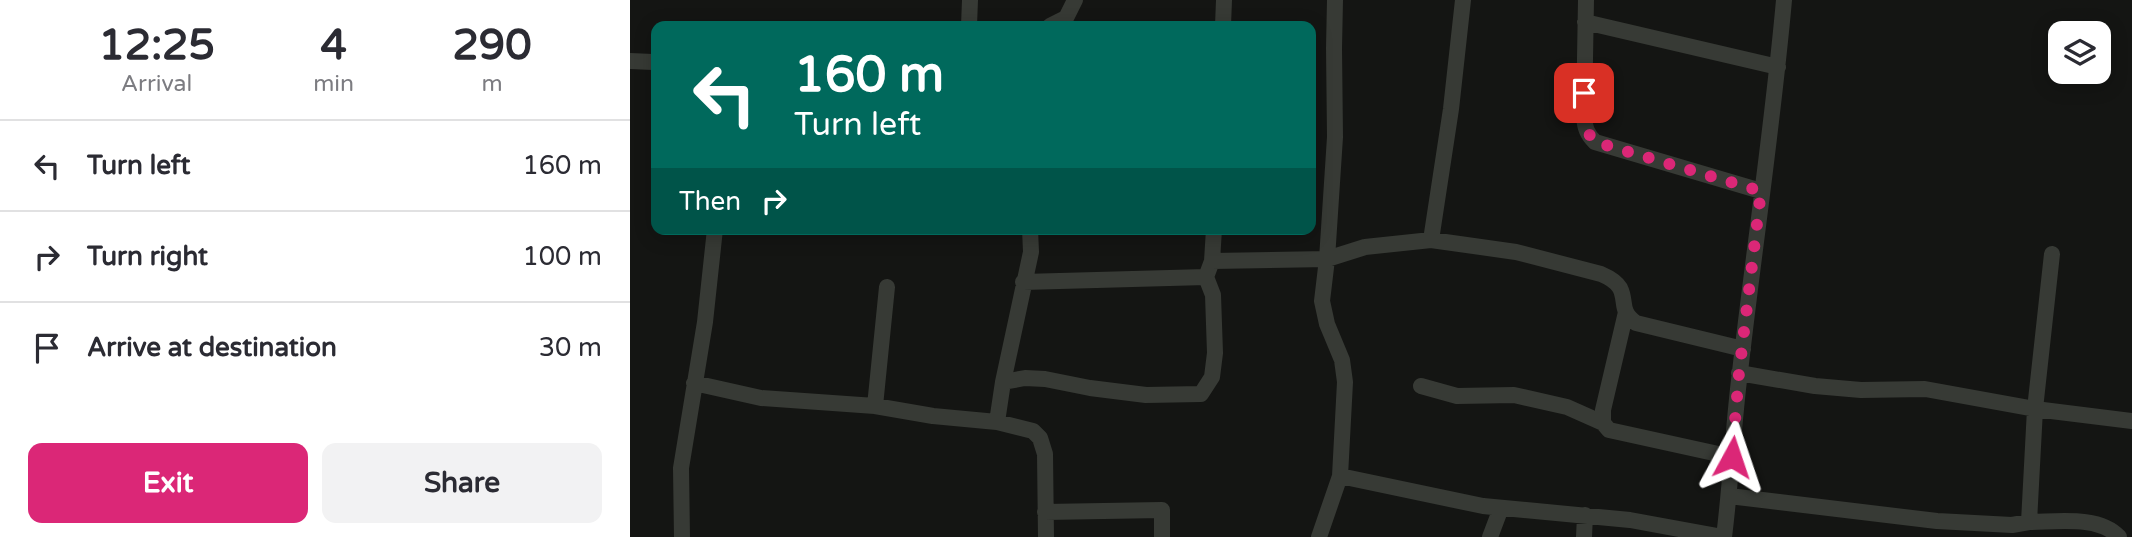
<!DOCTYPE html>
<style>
:root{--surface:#fff;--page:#f2f2f3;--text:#2b2b33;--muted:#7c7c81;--line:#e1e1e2;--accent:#db2777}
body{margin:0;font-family:"Varela Round",sans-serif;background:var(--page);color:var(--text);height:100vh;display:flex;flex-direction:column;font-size:26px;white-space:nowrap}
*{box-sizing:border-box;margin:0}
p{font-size:23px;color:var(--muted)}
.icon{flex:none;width:38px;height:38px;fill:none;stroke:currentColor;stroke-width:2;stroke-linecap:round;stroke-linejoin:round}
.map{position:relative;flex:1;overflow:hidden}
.drawer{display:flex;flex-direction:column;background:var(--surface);width:630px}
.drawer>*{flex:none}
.top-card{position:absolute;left:21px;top:21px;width:665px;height:214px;border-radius:14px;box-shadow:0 4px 18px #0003;background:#00695c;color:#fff;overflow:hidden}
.buttons{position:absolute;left:1418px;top:21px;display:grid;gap:14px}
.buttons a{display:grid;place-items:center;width:63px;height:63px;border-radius:14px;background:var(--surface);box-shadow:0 4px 18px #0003;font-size:35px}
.pin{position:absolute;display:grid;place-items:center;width:60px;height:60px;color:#fff;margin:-30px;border-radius:14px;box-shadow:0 4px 10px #0006}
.me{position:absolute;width:77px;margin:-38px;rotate:5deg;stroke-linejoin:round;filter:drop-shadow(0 0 5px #0008)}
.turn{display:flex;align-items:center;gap:24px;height:147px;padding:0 28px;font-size:32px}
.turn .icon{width:91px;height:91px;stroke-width:2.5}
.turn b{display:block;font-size:49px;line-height:60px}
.then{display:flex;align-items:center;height:66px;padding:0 28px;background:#0003;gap:14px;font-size:26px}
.eta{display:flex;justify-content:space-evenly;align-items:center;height:119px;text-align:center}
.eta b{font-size:42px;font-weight:700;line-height:49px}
.primary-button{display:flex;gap:14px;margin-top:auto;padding:14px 28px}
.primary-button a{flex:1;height:80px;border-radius:14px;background:var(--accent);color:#fff;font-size:28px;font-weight:700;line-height:80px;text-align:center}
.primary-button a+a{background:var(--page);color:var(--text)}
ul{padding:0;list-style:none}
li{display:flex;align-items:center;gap:21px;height:91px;padding:0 28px;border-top:2px solid var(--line)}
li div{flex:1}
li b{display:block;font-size:26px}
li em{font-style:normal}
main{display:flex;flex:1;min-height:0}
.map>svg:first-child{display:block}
</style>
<main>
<section class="drawer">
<div class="eta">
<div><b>12:25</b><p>Arrival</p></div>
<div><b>4</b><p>min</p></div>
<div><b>290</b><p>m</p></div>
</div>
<ul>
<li><svg class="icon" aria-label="left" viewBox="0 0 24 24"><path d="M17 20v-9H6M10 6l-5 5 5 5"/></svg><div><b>Turn left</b></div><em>160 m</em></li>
<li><svg class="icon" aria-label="right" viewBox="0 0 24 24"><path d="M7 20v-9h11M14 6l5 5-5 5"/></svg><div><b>Turn right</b></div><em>100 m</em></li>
<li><svg class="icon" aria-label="arrive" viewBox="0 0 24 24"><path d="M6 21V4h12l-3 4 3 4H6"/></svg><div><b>Arrive at destination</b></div><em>30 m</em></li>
</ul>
<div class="primary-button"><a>Exit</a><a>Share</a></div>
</section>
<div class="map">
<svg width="1502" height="537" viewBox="0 0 1502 537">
<rect width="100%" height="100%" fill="#141513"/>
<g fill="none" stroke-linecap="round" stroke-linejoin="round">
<!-- minor -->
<path stroke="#373a35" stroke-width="16" d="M956,0L954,117C955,128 957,134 965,142L1131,191
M955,22L1148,67
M339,26L340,0
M420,26L436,18L445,0
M593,26L594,0
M0,61L23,62
M801,240L821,109L833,0
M582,261L697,259L735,247L801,240L886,252L971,274C978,277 986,281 990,288C997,302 989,311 1006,323L1113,349
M393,282L576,277L582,261L584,229
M996,312L973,410V423L979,430L1102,457
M1109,373L1185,386L1231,390L1295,389L1405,409L1502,421
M373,382L395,378L415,379L460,388L516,395L571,394L582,377L585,353L583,295L576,277
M64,383L131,398L245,406L303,416L367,422L403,431L410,438L415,454L416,537
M791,386L827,396L884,395L937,407L973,423
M245,406L257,287
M367,422L373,382L401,252L400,229
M710,476L853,506L1000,520L1093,537
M1099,496L1307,521L1382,525L1399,522L1405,409L1422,254
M415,512L532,510V537
M1399,522C1426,522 1469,515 1489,537
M52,537L51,468L75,322L85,229
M689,537L710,476L715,382L712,360L697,324L692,301L697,259L705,137L704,48L705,0
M860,537L871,508
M954,537L955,515
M1094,537C1101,482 1103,427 1110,372C1124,248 1143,124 1154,0"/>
</g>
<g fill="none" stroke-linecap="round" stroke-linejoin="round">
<!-- route -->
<path stroke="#db2777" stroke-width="12" stroke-dasharray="0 21.6" d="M954,93L956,130L965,142L1131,191L1109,373L1102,457"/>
</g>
</svg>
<div class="buttons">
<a><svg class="icon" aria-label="layers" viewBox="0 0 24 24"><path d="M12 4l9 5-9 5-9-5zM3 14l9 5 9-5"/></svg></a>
</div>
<div class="pin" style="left:954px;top:93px;background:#d93025"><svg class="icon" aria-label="arrive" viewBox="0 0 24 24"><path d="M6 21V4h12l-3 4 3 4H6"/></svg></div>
<svg class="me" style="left:1102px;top:457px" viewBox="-20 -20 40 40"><path d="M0-17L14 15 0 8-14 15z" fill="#db2777" stroke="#fff" stroke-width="4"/></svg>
<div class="top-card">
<div class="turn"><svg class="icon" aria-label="left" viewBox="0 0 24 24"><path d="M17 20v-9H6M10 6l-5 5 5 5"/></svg><div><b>160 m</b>Turn left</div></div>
<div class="then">Then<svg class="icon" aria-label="right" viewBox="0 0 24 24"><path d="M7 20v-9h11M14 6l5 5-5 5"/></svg></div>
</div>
</div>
</main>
